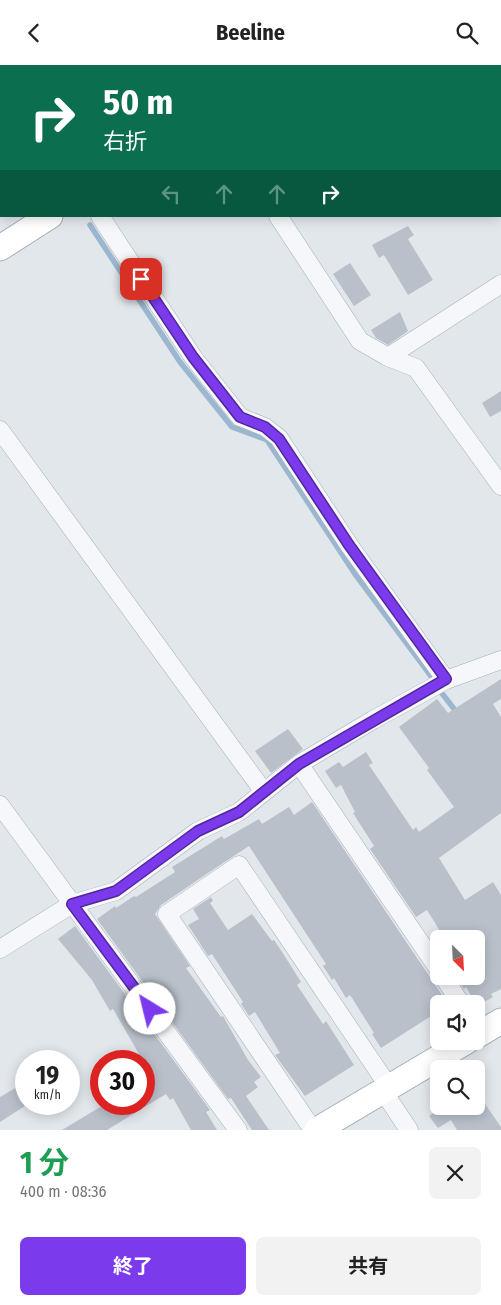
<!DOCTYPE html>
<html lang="ja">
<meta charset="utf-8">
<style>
:root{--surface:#fff;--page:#f2f2f2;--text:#222;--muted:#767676;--accent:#7c3aed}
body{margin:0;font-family:"Fira Sans Condensed","Noto Sans JP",sans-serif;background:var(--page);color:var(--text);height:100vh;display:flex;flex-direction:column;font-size:19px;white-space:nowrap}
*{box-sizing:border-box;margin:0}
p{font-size:16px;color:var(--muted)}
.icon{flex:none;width:28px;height:28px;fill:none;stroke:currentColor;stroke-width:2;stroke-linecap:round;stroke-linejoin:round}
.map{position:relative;height:1065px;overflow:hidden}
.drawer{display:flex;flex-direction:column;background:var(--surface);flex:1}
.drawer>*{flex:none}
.guide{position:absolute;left:0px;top:0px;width:501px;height:152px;box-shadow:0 2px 12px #0003;background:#0b6e4f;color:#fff;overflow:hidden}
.needle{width:32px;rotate:156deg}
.buttons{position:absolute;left:430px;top:865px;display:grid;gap:10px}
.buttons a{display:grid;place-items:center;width:55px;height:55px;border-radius:8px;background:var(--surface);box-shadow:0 2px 12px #0003;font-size:25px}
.speed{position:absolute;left:15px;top:985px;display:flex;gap:10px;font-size:25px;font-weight:700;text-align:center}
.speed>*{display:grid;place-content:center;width:65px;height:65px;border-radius:50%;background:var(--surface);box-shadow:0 2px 12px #0003;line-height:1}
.speed small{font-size:12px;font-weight:400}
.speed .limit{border:8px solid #d22;background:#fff;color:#111}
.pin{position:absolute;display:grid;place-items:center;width:42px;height:42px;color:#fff;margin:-21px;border-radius:10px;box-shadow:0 2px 8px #0006}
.me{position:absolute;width:55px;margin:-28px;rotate:324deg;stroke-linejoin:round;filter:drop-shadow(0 0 4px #0008)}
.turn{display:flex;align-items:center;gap:18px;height:105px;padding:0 20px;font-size:22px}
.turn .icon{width:65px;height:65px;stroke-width:2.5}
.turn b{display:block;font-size:35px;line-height:42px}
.lanes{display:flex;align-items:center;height:48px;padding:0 20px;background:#0003;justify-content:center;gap:25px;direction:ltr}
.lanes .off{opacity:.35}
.round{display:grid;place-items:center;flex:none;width:52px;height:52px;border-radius:8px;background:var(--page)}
.summary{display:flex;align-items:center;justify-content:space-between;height:85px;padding:0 20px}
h1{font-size:30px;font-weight:700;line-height:38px;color:#1e9e55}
.primary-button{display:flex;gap:10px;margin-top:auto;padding:10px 20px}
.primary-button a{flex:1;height:58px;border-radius:8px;background:var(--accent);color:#fff;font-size:20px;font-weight:700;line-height:58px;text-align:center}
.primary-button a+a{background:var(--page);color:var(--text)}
header{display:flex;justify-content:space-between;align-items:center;height:65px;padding:0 20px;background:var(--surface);font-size:22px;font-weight:700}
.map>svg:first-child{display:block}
</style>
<header><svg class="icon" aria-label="back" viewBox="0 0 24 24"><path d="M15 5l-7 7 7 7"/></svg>Beeline<svg class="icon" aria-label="search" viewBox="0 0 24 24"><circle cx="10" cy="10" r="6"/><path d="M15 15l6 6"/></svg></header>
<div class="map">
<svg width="501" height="1065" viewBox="0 0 501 1065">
<rect width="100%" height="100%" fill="#e2e7ec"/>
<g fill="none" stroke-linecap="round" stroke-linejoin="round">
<!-- stream -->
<path stroke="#9bb7cf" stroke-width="5.5" d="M6,0L7,1
M90,160L180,297L232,362L267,375L355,509L431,611
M441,627L458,649"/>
</g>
<!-- building -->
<path fill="#b9c0ca" d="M408,161L414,170L408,174L433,215L408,230L384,190L379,193L372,180Z
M350,198L371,230L354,241L333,209Z
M400,247L408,266L388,280L376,273L371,265Z
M501,326V346L490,352L482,338Z
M501,614V634L493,639L501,652V748L439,793L465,835L493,817L501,830V924L491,929L493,932L477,941L466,922L464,924L456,911H476V874H445L427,845L416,852L370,784L374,781L353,748L355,747L341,720L336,723L325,706L339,697L343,702L366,687L373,698L369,700L413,765L416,762L419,767L454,742L427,705L429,703L399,662L437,634L448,648Z
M288,664L303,684L271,708L255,686Z
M312,737L446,936L439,939V946L381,983L372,969L374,968L352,933L350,930L346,933L334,913L332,915L323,901L326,899L249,781L208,808L161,840L155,849L190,901L186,903L221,952L223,951L248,995L261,1012L254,1017L258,1022L246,1031L269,1065H252L231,1033L228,1034L97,854L115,841L116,843L134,831L136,832L175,807L172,802L222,771L224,774L259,754L262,759L289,742L294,750Z
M211,832L213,836L210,838L228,865L252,849L272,876L274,875L284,890L301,917L297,920L323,959L326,956L354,1000L305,1031L275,990L280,988L255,947L249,951L241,939L243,937L212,889L208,891L188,860L199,854L193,844Z
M75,861L210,1045L206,1047L217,1065H191L173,1033L170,1035L166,1029L107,1065H62L105,1039H144V1005L147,1003L113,944L110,946L92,915L58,874Z
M17,1022L28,1039L0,1057V1032Z
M476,1026L501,1062V1065H457L451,1055L438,1063L429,1051L442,1041H476Z"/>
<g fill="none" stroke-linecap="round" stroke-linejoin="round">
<defs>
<path id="street" d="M196,0L197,1
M408,0L409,1
M500,136L501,137
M100,151L193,292L240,352L265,362L279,373L349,480L446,615
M278,151L360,276L388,292L416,303L501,421
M388,292L501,219
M0,365L264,727
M299,699L439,905
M0,740L238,1065
M0,884L72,839L116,826L198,766L239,747L299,699L373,655L446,615L501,595
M443,911L461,939
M383,1026L409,1065
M313,1065L167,849L239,800L389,1022"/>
<path id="secondary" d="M272,1L274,0
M0,183L50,151
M476,971L501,956
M317,1065L467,976"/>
</defs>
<!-- street casing -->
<use href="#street" stroke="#a7aeb7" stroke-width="19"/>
<!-- secondary casing -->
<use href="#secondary" stroke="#a7aeb7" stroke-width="27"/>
<!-- street -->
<use href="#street" stroke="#f6f7fa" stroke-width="18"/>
<!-- secondary -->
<use href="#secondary" stroke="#fff" stroke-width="25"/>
</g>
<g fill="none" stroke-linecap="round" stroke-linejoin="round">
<defs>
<path id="route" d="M141,214L193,292L240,352L265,362L279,374L349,480L446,614L299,699L239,747L198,766L116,826L72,839L150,944"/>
</defs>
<!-- route casing -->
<use href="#route" stroke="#51269a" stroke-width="12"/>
<!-- route -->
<use href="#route" stroke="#7c3aed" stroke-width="9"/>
</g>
</svg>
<div class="buttons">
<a><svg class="needle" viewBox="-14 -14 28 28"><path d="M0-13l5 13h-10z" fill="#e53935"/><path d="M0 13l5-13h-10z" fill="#767676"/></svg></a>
<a><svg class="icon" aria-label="sound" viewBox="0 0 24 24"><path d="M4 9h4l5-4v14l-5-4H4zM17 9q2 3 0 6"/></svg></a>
<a><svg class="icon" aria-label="search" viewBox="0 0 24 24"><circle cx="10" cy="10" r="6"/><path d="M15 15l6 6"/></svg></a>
</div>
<div class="speed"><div>19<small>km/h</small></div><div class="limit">30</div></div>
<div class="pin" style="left:141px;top:214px;background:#d93025"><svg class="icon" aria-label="arrive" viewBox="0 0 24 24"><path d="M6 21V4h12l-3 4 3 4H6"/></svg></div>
<svg class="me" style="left:150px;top:944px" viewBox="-20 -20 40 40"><circle r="19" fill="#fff"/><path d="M0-13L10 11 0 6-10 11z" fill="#7c3aed"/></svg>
<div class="guide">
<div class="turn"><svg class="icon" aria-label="right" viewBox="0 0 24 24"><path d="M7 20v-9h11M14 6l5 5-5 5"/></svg><div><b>50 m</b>右折</div></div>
<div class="lanes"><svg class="icon off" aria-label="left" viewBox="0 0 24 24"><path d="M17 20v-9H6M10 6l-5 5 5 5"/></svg><svg class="icon off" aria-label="ahead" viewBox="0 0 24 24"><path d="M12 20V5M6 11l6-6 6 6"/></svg><svg class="icon off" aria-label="ahead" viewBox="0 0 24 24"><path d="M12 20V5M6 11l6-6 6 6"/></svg><svg class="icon" aria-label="right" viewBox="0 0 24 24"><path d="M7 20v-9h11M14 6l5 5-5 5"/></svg></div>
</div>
</div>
<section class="drawer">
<div class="summary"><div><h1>1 分</h1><p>400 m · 08:36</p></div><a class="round"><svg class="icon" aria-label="close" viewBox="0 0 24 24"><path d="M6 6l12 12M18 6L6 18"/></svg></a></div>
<div class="primary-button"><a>終了</a><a>共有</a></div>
</section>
